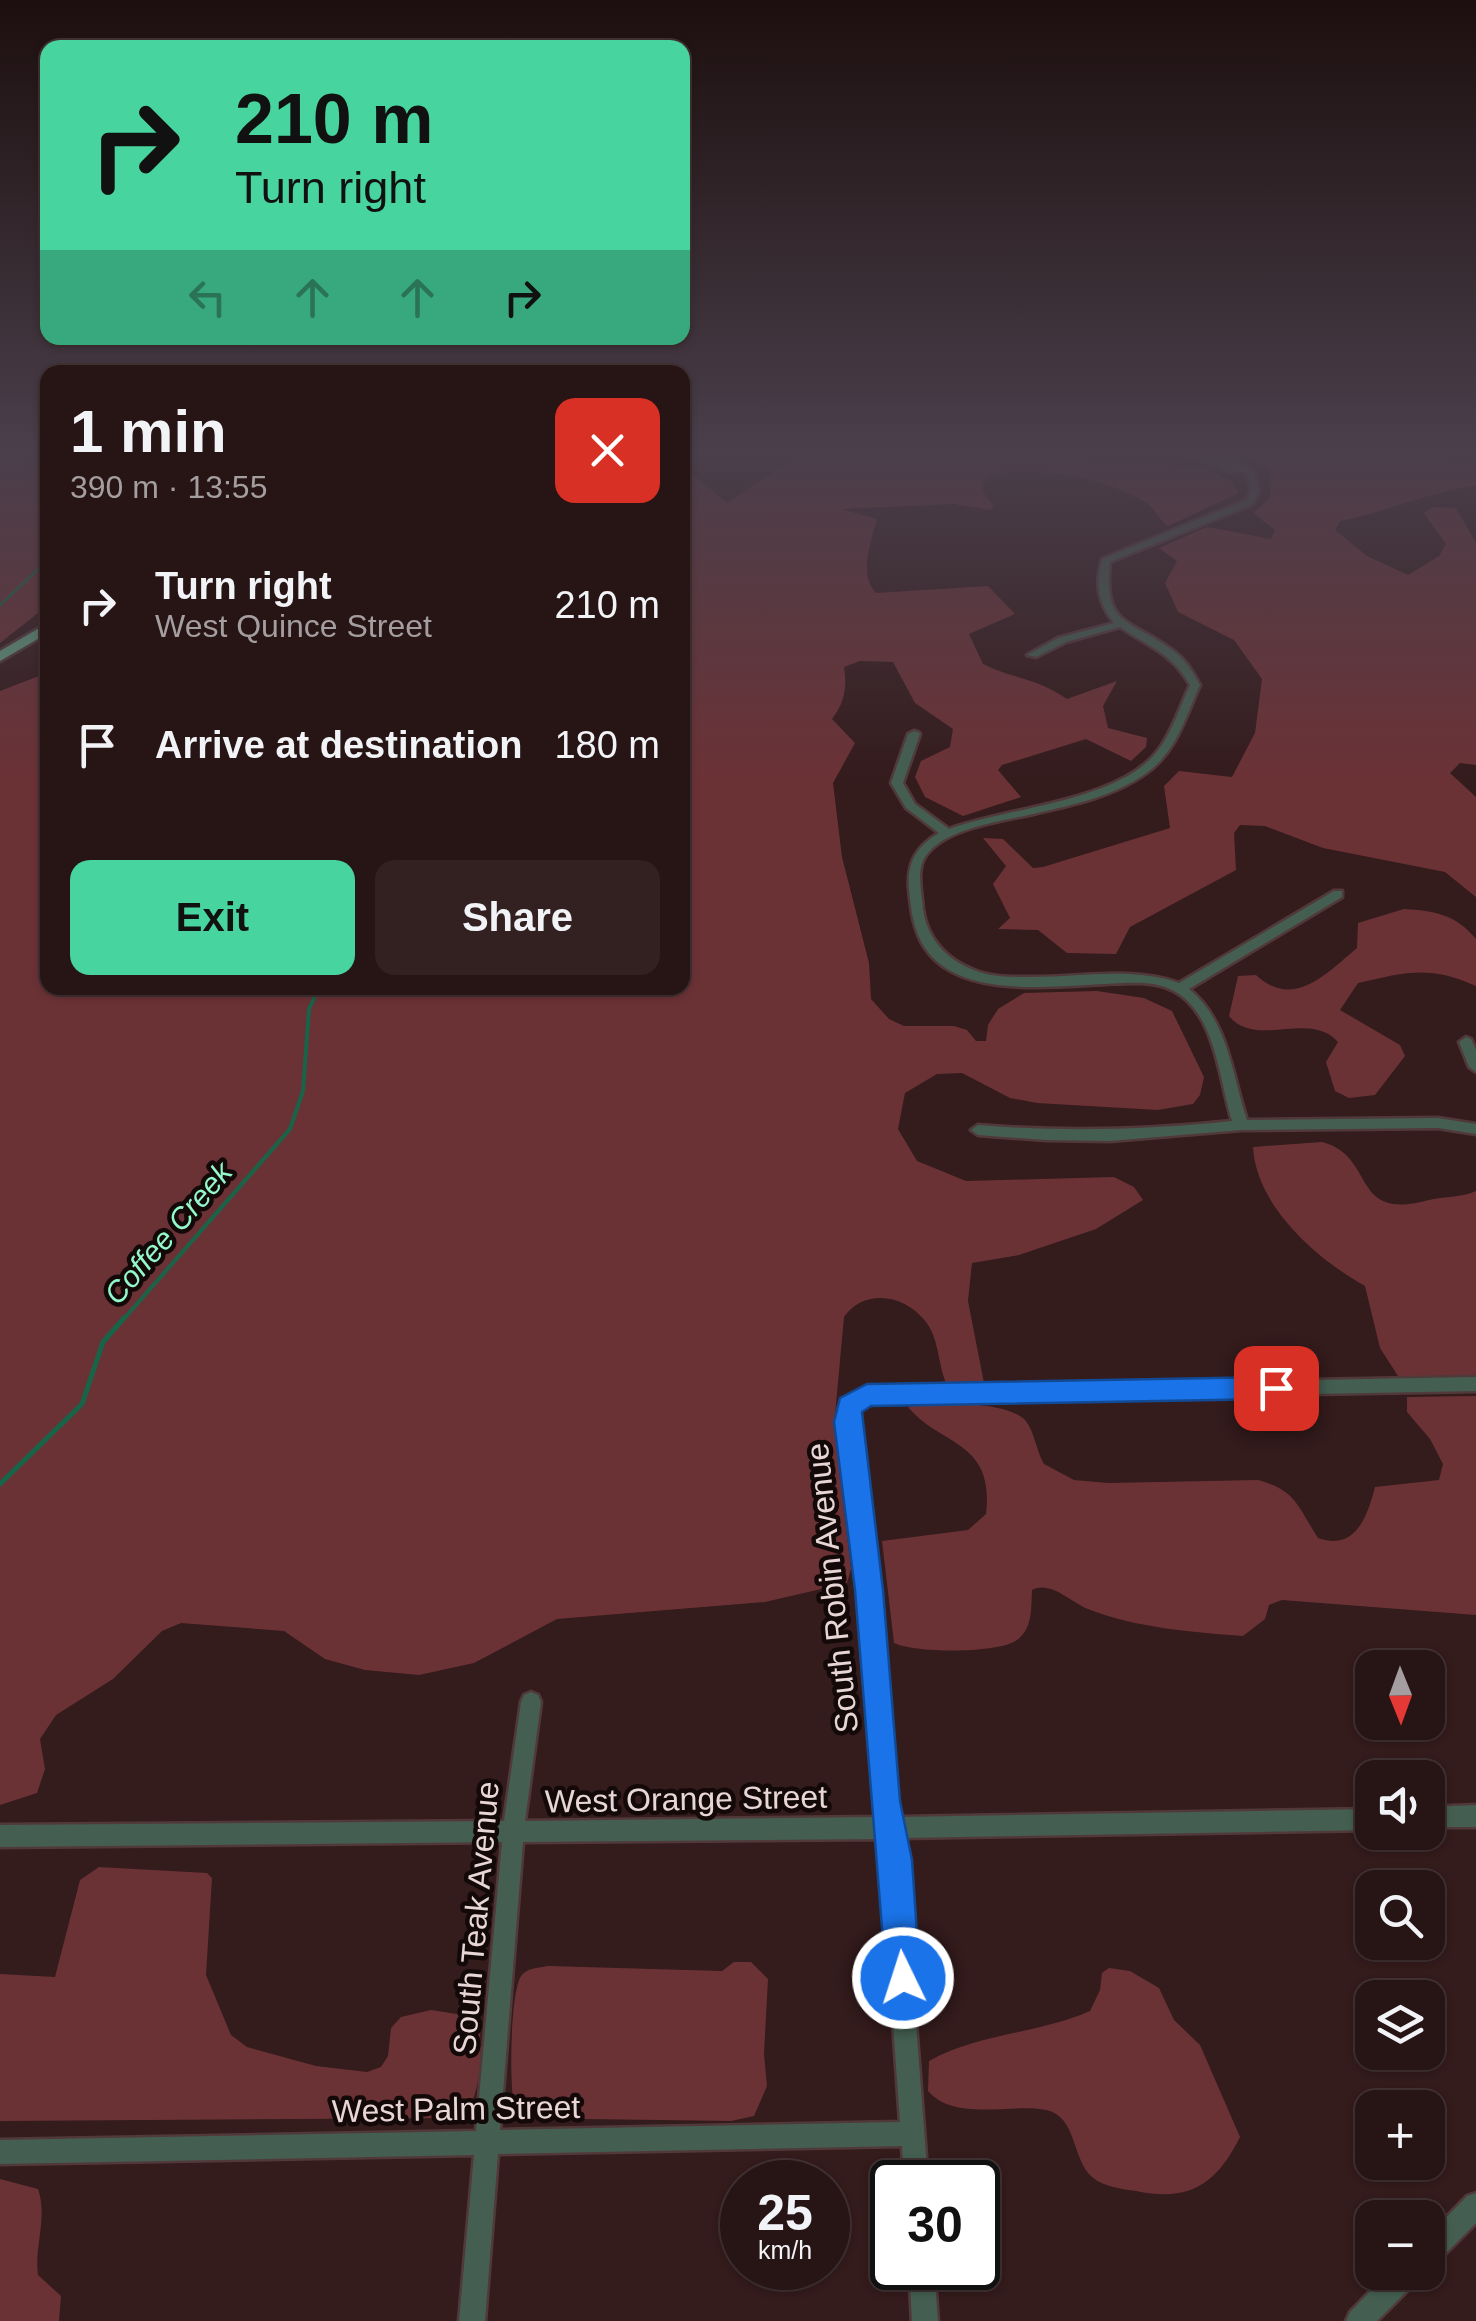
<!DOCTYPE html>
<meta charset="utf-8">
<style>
:root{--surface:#271415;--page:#332122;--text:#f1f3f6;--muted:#a49ea0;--line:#433334;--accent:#47d49e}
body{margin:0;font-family:Arial,sans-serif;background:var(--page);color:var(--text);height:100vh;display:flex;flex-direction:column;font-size:38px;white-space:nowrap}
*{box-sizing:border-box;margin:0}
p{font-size:32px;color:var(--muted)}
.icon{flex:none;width:55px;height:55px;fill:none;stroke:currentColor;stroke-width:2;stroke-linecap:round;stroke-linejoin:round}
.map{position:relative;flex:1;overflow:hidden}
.panel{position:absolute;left:40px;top:365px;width:650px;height:630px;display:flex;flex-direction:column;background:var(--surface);border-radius:20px;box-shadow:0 2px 8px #0004,0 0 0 2px var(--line)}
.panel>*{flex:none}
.guide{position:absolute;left:40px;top:40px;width:650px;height:305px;border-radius:20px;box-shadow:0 2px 8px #0004,0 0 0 2px var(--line);background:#47d49e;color:#111;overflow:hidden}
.needle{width:65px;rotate:179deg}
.buttons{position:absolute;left:1355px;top:1650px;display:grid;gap:20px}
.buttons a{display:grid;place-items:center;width:90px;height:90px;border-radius:20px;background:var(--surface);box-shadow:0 2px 8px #0004,0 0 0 2px var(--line);font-size:50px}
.speed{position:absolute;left:720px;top:2160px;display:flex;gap:20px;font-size:50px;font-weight:700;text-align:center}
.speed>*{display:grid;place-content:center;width:130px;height:130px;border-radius:50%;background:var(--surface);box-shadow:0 2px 8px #0004,0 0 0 2px var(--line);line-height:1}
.speed small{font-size:25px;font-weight:400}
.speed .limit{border:5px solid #111;border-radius:15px;background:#fff;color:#111}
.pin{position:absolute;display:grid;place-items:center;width:85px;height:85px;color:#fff;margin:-42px;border-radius:20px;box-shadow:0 5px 15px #0006}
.me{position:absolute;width:110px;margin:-55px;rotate:356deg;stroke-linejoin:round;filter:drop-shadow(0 0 8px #0008)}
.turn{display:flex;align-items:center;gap:35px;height:210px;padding:0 30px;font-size:45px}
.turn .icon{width:130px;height:130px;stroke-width:2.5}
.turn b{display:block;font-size:70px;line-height:85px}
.lanes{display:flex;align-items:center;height:95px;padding:0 30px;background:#0003;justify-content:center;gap:50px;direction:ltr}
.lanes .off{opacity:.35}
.round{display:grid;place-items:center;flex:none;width:105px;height:105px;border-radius:20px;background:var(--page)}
.summary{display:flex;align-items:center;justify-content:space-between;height:170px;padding:0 30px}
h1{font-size:60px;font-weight:600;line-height:75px}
.button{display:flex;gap:20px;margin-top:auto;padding:20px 30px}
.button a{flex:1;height:115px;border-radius:20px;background:var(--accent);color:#111;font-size:40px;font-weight:600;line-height:115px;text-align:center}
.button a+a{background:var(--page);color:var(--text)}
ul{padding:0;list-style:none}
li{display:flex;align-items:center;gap:30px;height:140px;padding:0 30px}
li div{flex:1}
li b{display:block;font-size:38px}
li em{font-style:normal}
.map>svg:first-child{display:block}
</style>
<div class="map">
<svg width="1476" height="2321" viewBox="0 0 1476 2321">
<rect width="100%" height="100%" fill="#341b1c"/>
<!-- green -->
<path fill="#6b3236" d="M0,455H48L47,606L0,643Z
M798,455H1058L1143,461L1204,468L1232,482L1239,493L1168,526C1159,520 1156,510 1147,503C1112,479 1027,462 986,476L982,490L994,507L990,510L954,504L841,509L877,519C871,541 858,574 876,593L988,586L1015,614L969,634L983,664C1015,680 1033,676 1067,699L1117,681L1103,706L1108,728L1147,738L1146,747L1131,761L1086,739L1002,765L998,770L1021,797L963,816L925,797L915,777L921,761L950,747L953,729L915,703L893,662L860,661L844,667C847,688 845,702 832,719L855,743L833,783L842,857L869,963L871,999L889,1019L904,1026H954L967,1030L976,1041H986L988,1025L998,1009L1024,993L1097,991L1144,998L1172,1011L1204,1077L1200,1095L1193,1104L1158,1110L1037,1103L1010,1098L962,1073L937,1074L905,1093L898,1129L917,1161L966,1181L1114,1177L1134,1187L1143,1200L1096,1229L1019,1255L972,1263L968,1301L984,1383L979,1387L946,1383C938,1364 939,1339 926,1322C905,1294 864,1288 844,1317L834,1426L851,1569L847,1583L765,1602L557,1619L474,1663L419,1675L365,1670L325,1659L284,1631L181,1623L162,1631L113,1679L56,1715L40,1739L45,1769L37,1793L0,1805V691L47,673L48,988H682L683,466L727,503Z
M1239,455H1439L1476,463V486C1428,492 1387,512 1340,521L1335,530L1367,556L1408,575L1439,556L1446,544L1424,513L1432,507L1456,508L1476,543V765L1460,763L1450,773L1476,797V897L1445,872L1323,848L1265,826L1240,825L1234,833L1236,870L1130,927L1116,954L1067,953L1038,930L998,929L1010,918L993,884L1006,866L983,838L1003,839L1033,868L1043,867L1170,828L1164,786L1179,771L1232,777L1255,733L1262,679L1234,640L1178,612L1165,583L1177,561L1159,548L1207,527L1271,539L1275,530L1253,513L1270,498V470Z
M1404,909C1435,911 1455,914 1476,939V986C1430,965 1406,972 1358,983L1340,1010L1400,1045L1405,1056L1375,1095L1349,1098L1335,1091L1326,1062L1338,1042C1310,1010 1256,1049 1229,1016L1238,976L1256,975C1293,1010 1326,974 1357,948L1358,923Z
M1322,1142C1377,1156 1349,1222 1429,1200C1445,1196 1461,1198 1476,1191V1379L1398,1376L1380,1348L1365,1286C1317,1259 1256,1206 1253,1147Z
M1476,1396V1615L1282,1600L1269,1605L1265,1619L1243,1636C1191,1632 1137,1628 1088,1609C1071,1602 1050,1580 1032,1590C1031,1608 1033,1628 1017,1640C998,1654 914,1653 894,1643L882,1541L968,1530L986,1514C995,1440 940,1446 908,1407C933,1401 1007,1401 1025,1420C1035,1432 1036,1451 1044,1464L1074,1480L1108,1483L1258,1480C1296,1490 1298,1507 1318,1538C1355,1551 1367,1518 1375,1487L1439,1480L1443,1464L1430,1439L1407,1412V1397Z
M99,1867L207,1873L212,1878L206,1975L231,2035L247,2047L316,2066L367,2072L381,2067L388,2056L391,2028L401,2017L431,2010L476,2017C485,2042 481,2088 468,2111L447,2118L0,2121V1974L55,1977L80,1880Z
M734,1962H751L768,1979L764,2054L767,2086L754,2116L731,2121L517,2118C508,2099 510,1998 520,1978C525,1968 538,1968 548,1966L722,1971Z
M1109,1968L1130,1971L1159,1988L1174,2020L1200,2045L1240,2137C1216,2185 1189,2202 1136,2191C1122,2189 1104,2187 1092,2177C1072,2160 1077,2116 1046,2110C1010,2103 955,2122 928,2091L929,2061C979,2033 1038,2034 1090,2011L1100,1990L1102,1973Z
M0,2179L38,2189C48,2218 34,2246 38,2275L61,2296L59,2321H0Z"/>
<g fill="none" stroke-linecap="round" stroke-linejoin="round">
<!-- stream-far2 -->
<path stroke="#196448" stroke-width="2.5" d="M0,605L48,560"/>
<!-- stream-far1 -->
<path stroke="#196448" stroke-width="4" d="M122,1321L290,1129L303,1091L309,1009L319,988"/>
<!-- stream -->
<path stroke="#196448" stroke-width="5" d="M0,1484L82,1404L103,1342L124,1318"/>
<defs>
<path id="minor" d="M1184,455H1196L1237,468L1221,455H1230L1254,472L1259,491L1253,504L1110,562C1103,626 1128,618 1171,649C1185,658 1192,671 1200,685C1185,718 1176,753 1145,774C1114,796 1073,805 1037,813C1005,821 944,827 925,857C916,871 922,893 923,909C927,939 947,960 974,970C990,977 1009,977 1027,977C1077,978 1131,966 1179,983L1334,891H1342V897L1189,989C1228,1020 1232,1075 1247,1120L1438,1118L1476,1124V1134L1438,1128L1241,1130L1110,1141L1046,1140L978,1135L971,1130L978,1125C1063,1132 1147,1130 1232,1121C1219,1079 1216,1014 1174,991C1154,980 1127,983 1106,984C1052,986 959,999 925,948C913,930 911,909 909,889C907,862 916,847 939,833L906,808L891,783L908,734L914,731L918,732L920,734L903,783L915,804L949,829C1008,807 1121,802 1159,749C1173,730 1180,706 1190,685C1172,653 1149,647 1120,627L1066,642L1036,657L1027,655L1058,638L1114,623C1098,603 1095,584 1102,559L1246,500L1251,491L1247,475L1238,469V472H1232Z
M1466,1037L1471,1039L1476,1050V1072L1469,1067L1459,1042Z
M1476,1377V1391L870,1402L858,1410L856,1421L879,1611L900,1817L1372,1809V1830L902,1838L928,2182H904L902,2146L498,2154L485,2321H459L474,2155L0,2164V2140L476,2131L502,1842L0,1847V1825L504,1821L521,1702L524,1695L531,1692L538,1695L541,1702L525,1821L879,1817L860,1611L838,1421L844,1401L867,1388ZM880,1839L900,2122L500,2130L523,1842Z
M1476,1805V1827H1428V1807Z
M1476,2193V2223L1437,2262L1428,2265V2236L1467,2196Z
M909,2268H934L938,2321H912Z
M1389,2272H1420L1417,2281L1377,2321H1346L1350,2312Z"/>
<path id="major" d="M48,623V633L0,661V651Z"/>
</defs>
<!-- minor casing -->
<use href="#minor" stroke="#51393a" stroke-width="5"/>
<!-- major casing -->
<use href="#major" stroke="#51393a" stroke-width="5"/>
<!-- minor -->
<use href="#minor" fill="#445f52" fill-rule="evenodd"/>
<!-- major -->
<use href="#major" fill="#619b80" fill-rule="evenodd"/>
</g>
<!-- sky -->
<linearGradient id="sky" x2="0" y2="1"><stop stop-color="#1d0f0f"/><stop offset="0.58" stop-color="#4a3f4b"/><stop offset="1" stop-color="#4a3f4b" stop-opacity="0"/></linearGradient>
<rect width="1476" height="780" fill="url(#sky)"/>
<!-- route -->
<path fill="#1a73e8" stroke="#114b97" stroke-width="2.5" d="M1276,1377L1289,1388L1276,1399L871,1406L862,1412L883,1590L900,1801L912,1860L920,1978L915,1990L903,1995L891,1990L886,1978L855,1590L834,1422L840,1398L867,1384Z"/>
<g text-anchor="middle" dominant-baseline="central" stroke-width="9" stroke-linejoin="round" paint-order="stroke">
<!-- water labels -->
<g font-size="30" font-style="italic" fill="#93f9cb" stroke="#140909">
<text transform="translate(168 1233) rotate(-49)">Coffee Creek</text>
</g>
<!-- near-street labels -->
<g font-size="32" fill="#e8d6d6" stroke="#140909">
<text transform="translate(832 1588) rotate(-96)">South Robin Avenue</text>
<text transform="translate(686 1799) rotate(-1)">West Orange Street</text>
<text transform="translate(476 1918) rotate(-85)">South Teak Avenue</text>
<text transform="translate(456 2109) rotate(-1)">West Palm Street</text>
</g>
</g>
</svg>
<div class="buttons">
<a><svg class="needle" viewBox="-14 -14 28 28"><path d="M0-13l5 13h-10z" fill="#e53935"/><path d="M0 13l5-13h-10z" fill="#a49ea0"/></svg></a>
<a><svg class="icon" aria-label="sound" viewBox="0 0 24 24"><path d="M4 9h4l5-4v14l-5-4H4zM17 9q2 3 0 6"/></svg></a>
<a><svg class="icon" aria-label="search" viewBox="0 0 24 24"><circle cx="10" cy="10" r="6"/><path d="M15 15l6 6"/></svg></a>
<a><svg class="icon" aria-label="layers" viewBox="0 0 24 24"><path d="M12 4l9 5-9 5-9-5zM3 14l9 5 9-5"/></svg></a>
<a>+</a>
<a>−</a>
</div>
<div class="speed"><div>25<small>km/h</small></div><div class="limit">30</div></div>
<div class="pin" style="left:1276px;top:1388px;background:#d93025"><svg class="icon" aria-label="arrive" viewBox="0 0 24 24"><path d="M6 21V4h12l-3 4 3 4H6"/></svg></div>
<svg class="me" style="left:903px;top:1978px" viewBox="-20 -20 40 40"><circle r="17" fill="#1a73e8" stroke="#fff" stroke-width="3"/><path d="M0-11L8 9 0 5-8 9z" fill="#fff"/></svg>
<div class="guide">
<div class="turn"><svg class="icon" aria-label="right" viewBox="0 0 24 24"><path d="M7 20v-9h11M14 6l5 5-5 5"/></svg><div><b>210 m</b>Turn right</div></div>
<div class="lanes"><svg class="icon off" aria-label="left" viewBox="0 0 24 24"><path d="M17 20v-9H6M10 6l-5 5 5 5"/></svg><svg class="icon off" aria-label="ahead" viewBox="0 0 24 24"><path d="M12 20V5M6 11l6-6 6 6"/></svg><svg class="icon off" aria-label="ahead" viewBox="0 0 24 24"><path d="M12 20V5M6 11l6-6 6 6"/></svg><svg class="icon" aria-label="right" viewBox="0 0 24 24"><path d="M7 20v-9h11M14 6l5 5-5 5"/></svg></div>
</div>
<section class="panel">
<div class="summary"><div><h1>1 min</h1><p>390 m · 13:55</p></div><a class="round" style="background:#d93025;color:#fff"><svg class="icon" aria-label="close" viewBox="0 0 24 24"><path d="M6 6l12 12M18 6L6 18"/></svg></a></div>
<ul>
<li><svg class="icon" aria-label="right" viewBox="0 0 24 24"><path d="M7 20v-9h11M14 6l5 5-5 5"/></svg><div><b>Turn right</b><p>West Quince Street</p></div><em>210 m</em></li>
<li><svg class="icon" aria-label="arrive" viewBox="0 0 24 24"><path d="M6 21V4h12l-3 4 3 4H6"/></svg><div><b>Arrive at destination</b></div><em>180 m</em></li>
</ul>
<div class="button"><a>Exit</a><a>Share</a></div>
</section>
</div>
